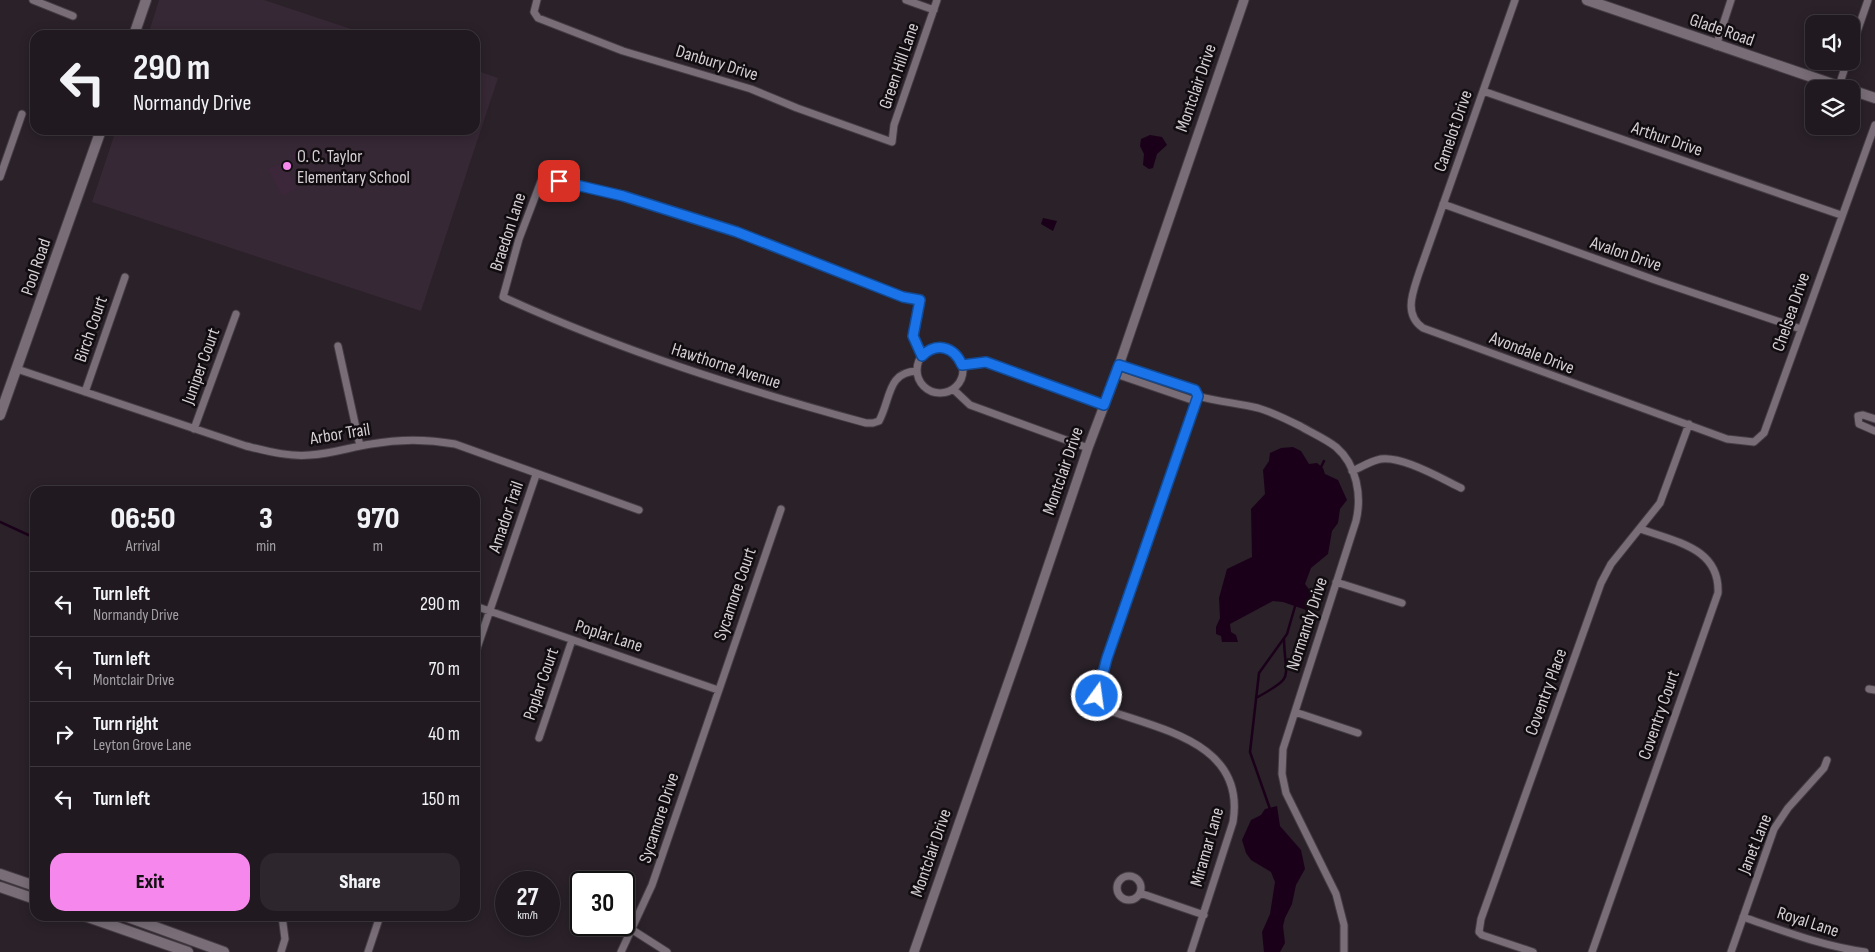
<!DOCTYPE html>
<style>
:root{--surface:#20191f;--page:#2d262c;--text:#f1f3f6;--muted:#a2a0a4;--line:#3d383d;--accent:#f688ed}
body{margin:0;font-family:"Sofia Sans Condensed",sans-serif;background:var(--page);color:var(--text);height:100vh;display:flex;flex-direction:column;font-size:19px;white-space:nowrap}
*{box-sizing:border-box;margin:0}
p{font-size:16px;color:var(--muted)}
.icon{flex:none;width:28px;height:28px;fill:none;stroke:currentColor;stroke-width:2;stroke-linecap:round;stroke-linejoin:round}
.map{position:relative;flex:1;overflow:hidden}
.side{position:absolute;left:30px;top:486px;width:450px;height:435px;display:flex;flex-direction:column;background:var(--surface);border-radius:15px;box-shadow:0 2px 12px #0003,0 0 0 1px var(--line)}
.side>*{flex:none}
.banner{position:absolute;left:30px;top:30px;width:450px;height:105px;border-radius:15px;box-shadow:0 2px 12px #0003,0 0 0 1px var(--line);background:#20191f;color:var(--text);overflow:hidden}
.controls{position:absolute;left:1805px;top:15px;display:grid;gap:10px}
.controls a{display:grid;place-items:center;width:55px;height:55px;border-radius:10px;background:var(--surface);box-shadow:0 2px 12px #0003,0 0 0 1px var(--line);font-size:25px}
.speed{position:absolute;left:495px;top:871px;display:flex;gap:10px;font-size:25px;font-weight:700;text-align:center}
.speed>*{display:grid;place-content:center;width:65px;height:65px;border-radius:50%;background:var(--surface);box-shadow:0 2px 12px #0003,0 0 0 1px var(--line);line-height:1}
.speed small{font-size:12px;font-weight:400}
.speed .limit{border:2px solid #111;border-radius:8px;background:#fff;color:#111}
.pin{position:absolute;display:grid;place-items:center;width:42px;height:42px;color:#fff;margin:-21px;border-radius:10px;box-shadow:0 2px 8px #0006}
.me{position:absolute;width:55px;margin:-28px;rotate:14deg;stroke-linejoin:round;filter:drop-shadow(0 0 4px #0008)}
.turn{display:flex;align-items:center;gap:18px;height:105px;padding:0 20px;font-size:22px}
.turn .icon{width:65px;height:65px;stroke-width:2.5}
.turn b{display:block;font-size:35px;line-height:42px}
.eta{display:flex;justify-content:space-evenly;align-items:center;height:85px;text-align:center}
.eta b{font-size:30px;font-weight:800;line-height:35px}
.button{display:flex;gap:10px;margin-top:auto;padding:10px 20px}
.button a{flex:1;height:58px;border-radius:15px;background:var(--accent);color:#111;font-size:20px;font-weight:800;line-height:58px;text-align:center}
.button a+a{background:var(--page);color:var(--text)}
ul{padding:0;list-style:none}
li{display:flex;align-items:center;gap:15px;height:65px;padding:0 20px;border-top:1px solid var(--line)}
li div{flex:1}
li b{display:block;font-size:19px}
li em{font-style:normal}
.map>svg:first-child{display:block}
</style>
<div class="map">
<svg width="1875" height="952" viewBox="0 0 1875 952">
<rect width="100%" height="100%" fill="#2a2129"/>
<!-- built -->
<path fill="#362835" d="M159,0H264L369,35H148Z
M475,70L498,78L421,311L92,202L116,130H475Z"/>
<!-- green -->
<path fill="#3c263a" d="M292 156a8 8 0 1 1 16 0a8 8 0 1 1-16 0Z
M284,162L297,188L282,196L268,169Z"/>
<!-- water -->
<path fill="#1b001a" d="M1150,135L1162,137L1167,145L1157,154L1153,168L1149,169L1143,165L1144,154L1140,146L1141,139Z
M1043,218L1057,221L1053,231L1041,224Z
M1293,447L1301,451L1309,464L1317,463L1323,468L1325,474L1338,480L1347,500L1340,509L1338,523L1332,531L1328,554L1311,568L1305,584L1311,592L1309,611L1283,602L1273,601L1230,624L1231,632L1236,635L1238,642H1222L1221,636L1216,634V627L1220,618L1219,598L1227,569L1252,557L1251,509L1265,494L1263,470L1269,461L1270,453L1281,448Z
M1277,806L1280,826L1301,850L1305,869L1296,885L1292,904L1285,918L1283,926L1285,943L1280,952H1264L1262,932L1270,914L1275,882L1271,872L1251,860L1246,853L1242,840L1251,820L1261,815L1265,809Z"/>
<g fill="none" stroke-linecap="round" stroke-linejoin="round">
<!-- stream -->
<path stroke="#1b001a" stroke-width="2.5" d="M1320,469L1324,461
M0,522L35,538
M1256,698C1296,676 1285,680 1284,639
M1270,809L1250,752L1259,673L1287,634L1296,603"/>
<defs>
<path id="minor" d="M33,0L73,16
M537,0L534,12L538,18L623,51L751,89L797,108L892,142L894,125L937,0
M906,0L934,10
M1515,0L1419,273C1413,292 1403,314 1423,328L1727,439L1754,442L1764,433L1875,125
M1716,46L1731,0
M1851,49L1868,0
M1839,86L1847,61
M1483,91L1841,215
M0,177L22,114
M1443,204L1655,280L1801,329
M338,346L360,446
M917 370a23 23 0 1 1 46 0a23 23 0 1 1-46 0Z
M962,365L986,362L1104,405
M1119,365L1195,390L1198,396L1107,658C1102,676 1089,697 1107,710C1163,730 1246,744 1233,822L1191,952
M17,369L246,446C267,451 289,457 310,455C331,454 351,447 371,444C399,439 427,439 455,444L639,510
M917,371C887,372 891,399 879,421L873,423H866C742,389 621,351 503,297L519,239L543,176L623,197L737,232L903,297L919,300L913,336L922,356
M1116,374L1192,400L1198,396C1218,402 1238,403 1258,408C1272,412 1286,419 1300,426C1312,433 1326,439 1336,447C1357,465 1362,496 1356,521L1283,749L1282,774L1286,793L1336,894L1344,925V952
M953,389L970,405L1088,448
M85,392L125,277
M1875,419L1863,415L1858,416L1859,424L1875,431
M194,429L236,314
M1352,471C1360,468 1369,462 1377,460C1398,453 1442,479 1461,488
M1336,582L1402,603
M475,606L718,690
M475,654L536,475
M1869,689L1875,690
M1295,712L1358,733
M539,738L572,640
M1117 888a12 12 0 1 1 24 0a12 12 0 1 1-24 0Z
M1140,893L1204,915
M1743,917C1784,931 1822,946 1865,952
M631,929L667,952
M281,952L285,939L282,916
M368,952L380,916
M621,952L652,885L781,509
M1533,952L1482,935L1479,932L1481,919L1601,583L1611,564L1660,503L1689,424
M1592,952L1718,593C1720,548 1676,542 1641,529
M1731,952L1774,829L1788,808L1824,768L1827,760"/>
<path id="tertiary" d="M914,952L1022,643L1088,448L1116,374L1244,0"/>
<path id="secondary" d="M1587,0L1847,89
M134,35L146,0
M1851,90L1875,98
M0,415L101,130
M0,874L35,886
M0,887L35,899
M85,916L188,952
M125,916L224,952"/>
</defs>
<!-- minor casing -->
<use href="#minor" stroke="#453d44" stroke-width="9"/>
<!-- tertiary casing -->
<use href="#tertiary" stroke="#453d44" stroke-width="11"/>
<!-- secondary casing -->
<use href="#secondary" stroke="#453d44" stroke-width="12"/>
<!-- minor -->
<use href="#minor" stroke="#796e78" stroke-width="7"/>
<!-- tertiary -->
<use href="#tertiary" stroke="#796e78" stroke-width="9"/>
<!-- secondary -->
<use href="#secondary" stroke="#796e78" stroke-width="10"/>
</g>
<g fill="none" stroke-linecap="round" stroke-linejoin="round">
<defs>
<path id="route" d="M559,181L623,196L737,232L903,297L920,300L913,336L922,356C936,342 954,346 962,365L986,362L1104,405L1119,365L1195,390L1198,396L1107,658L1097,696"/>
</defs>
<!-- route casing -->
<use href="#route" stroke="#114b97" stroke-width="12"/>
<!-- route -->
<use href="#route" stroke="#1a73e8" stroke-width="9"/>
</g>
<!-- markers -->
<circle fill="#f688ed" stroke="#100c0f" stroke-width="2" cx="287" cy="166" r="5"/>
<g text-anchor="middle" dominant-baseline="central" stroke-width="5" stroke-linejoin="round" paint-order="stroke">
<!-- street labels -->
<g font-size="18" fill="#d5cfd4" stroke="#100c0f">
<text transform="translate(1722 30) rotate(19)">Glade Road</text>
<text transform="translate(717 63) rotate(17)">Danbury Drive</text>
<text transform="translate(899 66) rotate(-71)">Green Hill Lane</text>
<text transform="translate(1196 88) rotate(-71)">Montclair Drive</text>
<text transform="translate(1453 131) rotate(-71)">Camelot Drive</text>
<text transform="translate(1667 139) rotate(19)">Arthur Drive</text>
<text transform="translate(508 232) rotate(-72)">Braedon Lane</text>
<text transform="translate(1626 254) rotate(19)">Avalon Drive</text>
<text transform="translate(36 267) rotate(-71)">Pool Road</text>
<text transform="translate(1791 312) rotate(-71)">Chelsea Drive</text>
<text transform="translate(91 329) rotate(-71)">Birch Court</text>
<text transform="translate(1532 353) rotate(21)">Avondale Drive</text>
<text transform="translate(201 366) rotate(-70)">Juniper Court</text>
<text transform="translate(726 366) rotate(18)">Hawthorne Avenue</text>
<text transform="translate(340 434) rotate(-9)">Arbor Trail</text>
<text transform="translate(1063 471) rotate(-71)">Montclair Drive</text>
<text transform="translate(506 517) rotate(-71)">Amador Trail</text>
<text transform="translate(735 594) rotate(-71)">Sycamore Court</text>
<text transform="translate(1307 624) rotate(-72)">Normandy Drive</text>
<text transform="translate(609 636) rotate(18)">Poplar Lane</text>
<text transform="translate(541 684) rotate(-71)">Poplar Court</text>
<text transform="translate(1546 692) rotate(-70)">Coventry Place</text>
<text transform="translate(1659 715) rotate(-71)">Coventry Court</text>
<text transform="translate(659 818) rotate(-72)">Sycamore Drive</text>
<text transform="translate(1755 844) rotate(-68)">Janet Lane</text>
<text transform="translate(1207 847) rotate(-74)">Miramar Lane</text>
<text transform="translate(931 853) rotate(-71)">Montclair Drive</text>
<text transform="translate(1808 922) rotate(18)">Royal Lane</text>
</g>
<!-- poi labels -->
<g font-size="18" fill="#d5cfd4" stroke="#100c0f" text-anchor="start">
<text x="297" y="156">O. C. Taylor<tspan x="297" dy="21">Elementary School</tspan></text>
</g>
</g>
</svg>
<div class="controls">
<a><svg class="icon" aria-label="sound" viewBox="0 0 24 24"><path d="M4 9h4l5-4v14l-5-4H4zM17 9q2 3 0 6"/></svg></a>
<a><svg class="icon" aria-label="layers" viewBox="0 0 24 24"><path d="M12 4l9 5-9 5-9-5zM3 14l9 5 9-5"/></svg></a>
</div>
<div class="speed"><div>27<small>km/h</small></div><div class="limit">30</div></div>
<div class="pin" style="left:559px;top:181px;background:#d93025"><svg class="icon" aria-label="arrive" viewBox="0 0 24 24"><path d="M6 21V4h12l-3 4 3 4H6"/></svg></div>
<svg class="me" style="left:1097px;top:696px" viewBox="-20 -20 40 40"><circle r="17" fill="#1a73e8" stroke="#fff" stroke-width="3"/><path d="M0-11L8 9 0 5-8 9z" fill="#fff"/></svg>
<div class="banner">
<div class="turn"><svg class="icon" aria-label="left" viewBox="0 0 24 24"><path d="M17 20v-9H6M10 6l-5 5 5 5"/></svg><div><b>290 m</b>Normandy Drive</div></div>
</div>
<section class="side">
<div class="eta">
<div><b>06:50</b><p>Arrival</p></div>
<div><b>3</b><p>min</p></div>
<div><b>970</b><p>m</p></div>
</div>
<ul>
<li><svg class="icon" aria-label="left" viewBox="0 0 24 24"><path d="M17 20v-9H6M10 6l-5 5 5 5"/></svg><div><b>Turn left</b><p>Normandy Drive</p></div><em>290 m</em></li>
<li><svg class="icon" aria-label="left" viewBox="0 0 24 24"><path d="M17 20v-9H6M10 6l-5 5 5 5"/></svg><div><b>Turn left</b><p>Montclair Drive</p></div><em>70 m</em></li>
<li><svg class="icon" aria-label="right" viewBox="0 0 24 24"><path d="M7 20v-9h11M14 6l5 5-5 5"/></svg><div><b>Turn right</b><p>Leyton Grove Lane</p></div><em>40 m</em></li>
<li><svg class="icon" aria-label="left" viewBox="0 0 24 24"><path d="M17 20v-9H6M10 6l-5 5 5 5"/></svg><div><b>Turn left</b></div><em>150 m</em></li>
</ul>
<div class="button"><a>Exit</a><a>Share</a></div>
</section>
</div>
